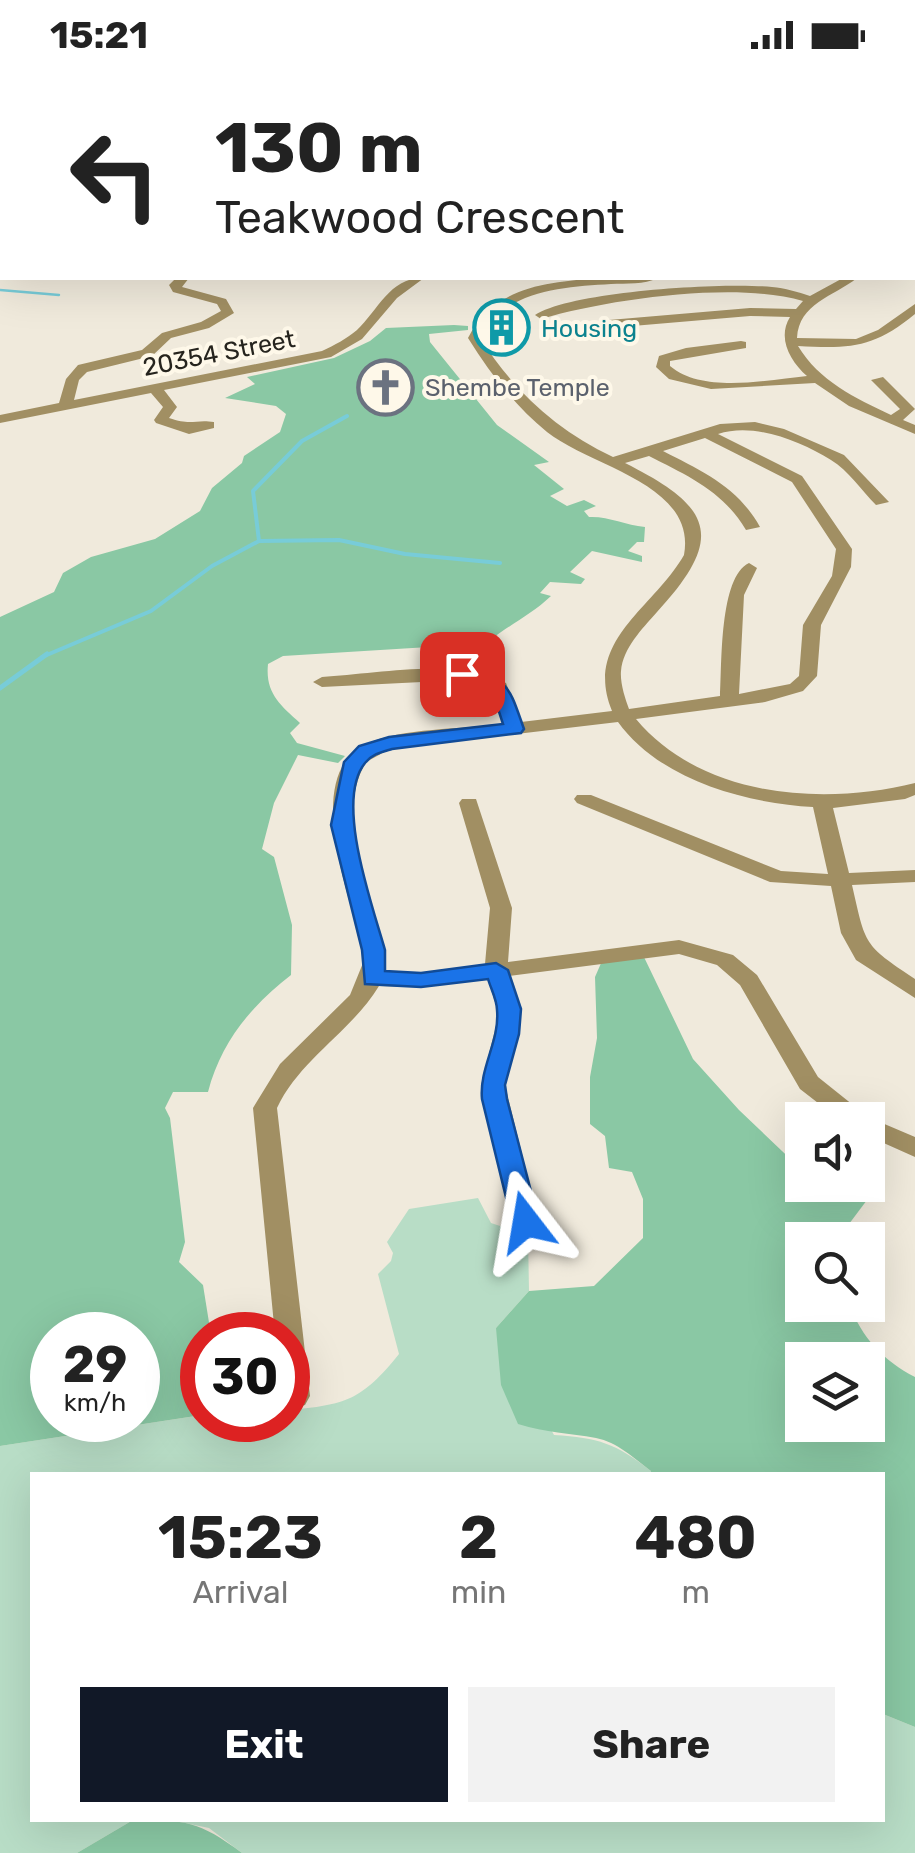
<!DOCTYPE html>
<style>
:root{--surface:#fff;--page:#f2f2f2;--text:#222;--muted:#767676;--accent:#111827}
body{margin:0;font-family:Rubik,sans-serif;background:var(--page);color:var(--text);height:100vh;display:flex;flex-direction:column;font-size:38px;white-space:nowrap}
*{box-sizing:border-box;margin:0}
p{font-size:32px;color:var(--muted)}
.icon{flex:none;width:55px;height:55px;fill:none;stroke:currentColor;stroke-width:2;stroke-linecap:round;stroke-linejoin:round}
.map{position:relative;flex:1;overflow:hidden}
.sheet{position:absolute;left:30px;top:1402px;width:855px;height:350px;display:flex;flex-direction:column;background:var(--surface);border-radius:0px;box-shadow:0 10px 40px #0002}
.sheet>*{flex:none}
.hud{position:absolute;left:0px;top:0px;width:915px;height:210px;box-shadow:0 10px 40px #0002;background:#fff;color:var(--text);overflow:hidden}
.buttons{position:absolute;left:785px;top:1032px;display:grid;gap:20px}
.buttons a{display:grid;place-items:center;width:100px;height:100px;border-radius:0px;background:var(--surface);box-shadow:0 10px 40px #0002;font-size:50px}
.speed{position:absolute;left:30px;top:1242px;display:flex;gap:20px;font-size:50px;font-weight:700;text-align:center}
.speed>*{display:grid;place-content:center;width:130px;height:130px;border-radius:50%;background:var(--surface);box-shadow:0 10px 40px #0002;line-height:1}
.speed small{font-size:25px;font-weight:400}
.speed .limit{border:15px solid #d22;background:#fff;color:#111}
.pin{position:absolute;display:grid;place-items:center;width:85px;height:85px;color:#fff;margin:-42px;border-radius:20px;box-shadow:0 5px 15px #0006}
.me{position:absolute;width:110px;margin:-55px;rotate:346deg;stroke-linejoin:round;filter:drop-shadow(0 0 8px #0008)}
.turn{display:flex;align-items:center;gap:35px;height:210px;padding:0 50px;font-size:45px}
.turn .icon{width:130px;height:130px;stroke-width:2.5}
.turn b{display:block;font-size:70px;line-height:85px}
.eta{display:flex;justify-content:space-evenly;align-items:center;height:170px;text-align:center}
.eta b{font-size:60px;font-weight:700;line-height:70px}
.cta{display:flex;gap:20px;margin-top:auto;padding:20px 50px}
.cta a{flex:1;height:115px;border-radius:0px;background:var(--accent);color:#fff;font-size:40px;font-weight:700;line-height:115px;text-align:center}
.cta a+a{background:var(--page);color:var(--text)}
.status{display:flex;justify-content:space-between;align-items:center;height:70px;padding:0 50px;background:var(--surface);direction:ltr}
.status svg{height:28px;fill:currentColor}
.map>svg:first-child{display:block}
</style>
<div class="status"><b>15:21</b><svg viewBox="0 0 49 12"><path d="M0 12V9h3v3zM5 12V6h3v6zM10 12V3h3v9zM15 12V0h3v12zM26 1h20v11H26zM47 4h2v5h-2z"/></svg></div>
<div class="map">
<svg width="915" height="1783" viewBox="0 0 915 1783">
<rect width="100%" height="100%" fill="#f0eadc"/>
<!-- green -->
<path fill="#b8ddc6" d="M478,1128L491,1153L528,1165L529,1221L496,1258L554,1365C599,1368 615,1373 651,1401L650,1405H32V1750H133L77,1783H0V1376L202,1345V1350H288V1340C346,1335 362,1330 399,1284L378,1204L391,1191L393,1183L387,1172L409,1139Z
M883,1644L915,1657V1783H242L209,1758L170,1750H882Z"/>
<!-- forest -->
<path fill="#8ac8a4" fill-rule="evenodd" d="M454,255L468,256V260L429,264L430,272L497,355L549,392L534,395L564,419L550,426L567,436L584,430L596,436L584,441L589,447C608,446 625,455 645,457L644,472H637L628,481L642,486V492L592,481L570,502L585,509L581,514L550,512L540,523L551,526C527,549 497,560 475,584L445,576L283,586L268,594C265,623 280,635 300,653L290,663L297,673L345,686L338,693L298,685L274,733L262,779L274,787L292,855L291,905C251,936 221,972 208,1022H173L165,1038L170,1048L185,1172L179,1192L203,1215L211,1265H202V1345L0,1376V547L54,522L63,503L91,487L155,469L200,441L212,418L242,393L244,386L280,362L286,344L276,336L225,328L255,314L247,307L334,288L370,271L386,258ZM52,1265H138V1350H52Z
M643,885L693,989L739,1040L802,1100V1115H829L867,1130L837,1170H802V1235H850C861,1267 884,1291 915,1307V1657L883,1644L882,1405H650L651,1401C634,1388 617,1372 596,1368C569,1363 547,1363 518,1354L501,1315L496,1258L529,1221L594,1216L643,1168V1129L632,1102L609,1098L605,1066L590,1054V1007L597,968L595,907L602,891ZM802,1290H868V1355H802Z
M133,1750C186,1750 199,1751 242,1783H77Z"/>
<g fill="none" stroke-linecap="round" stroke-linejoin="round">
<!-- stream-far2 -->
<path stroke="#78ccd8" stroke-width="2.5" d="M0,220L59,225"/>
<!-- stream-far1 -->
<path stroke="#78ccd8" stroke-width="4" d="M260,471L339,470L405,484L500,493
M42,587L151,541L212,496L259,471L253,421L302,371L347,346"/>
<!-- stream -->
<path stroke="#78ccd8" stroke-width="5" d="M0,618L47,584"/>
<!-- minor -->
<path fill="#a18f63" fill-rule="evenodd" d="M192,0H205L206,2H195Z
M912,10H915V16H912Z
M912,27H915V33H912Z
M912,179H915V185H912Z
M176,208H189L182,217L226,229L234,243L209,258L171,268L152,286L87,302L79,310L74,330L322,281C335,275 346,269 357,260C378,240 391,206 424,208L397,228L362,269L331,287L164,320L177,337L169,348C192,356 195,349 214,352V358L189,364L156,353L154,350L163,337L151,323L0,353V345L59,333L66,309L78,295L142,280L162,263L201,252L221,241L217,234L173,222L169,215Z
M601,208H657C645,215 626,213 611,214C563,217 504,220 480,268C514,321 556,360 613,387L720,354L755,352L784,359L844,385L889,432L876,435C862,421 848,400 831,390C800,371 754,352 718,364L802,406L852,479L851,497L821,555L817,606L803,621L765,632L636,649C702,728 823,736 915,713V725L905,729L833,738L849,803L915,800V812L852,815C866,876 863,874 915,909V928L856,890L841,863L831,816L770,812L577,733L574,729L577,725H591L781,801L828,804L813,737C745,733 660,710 618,652L390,679L366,692C340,736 359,794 373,839C379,859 388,880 383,901L421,903L485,894L490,838L459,733L462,729H476L512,838L508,892L679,870L733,885L757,905L818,1007L868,1047L915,1067V1087L868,1066V1050H840L800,1019L740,915L717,895L679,884L509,906L521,939V952L505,1015L539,1153L535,1160L526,1163L517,1160L481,1015L497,952V939L488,909L421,917L379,916C351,962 300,989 277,1038L310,1326L305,1335L295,1338L288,1336V1265H275L253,1038L280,994L350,925L363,893L362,876C350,827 301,705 366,674C400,658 464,659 503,654L492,620L479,613L462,610L322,617L313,612L322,607C375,604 460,587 506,613L521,652L612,641C583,571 653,539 684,485C697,414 591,397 547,362C515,336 489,302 468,268C494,216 548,212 601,208ZM705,368L792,412L836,479L832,506L803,555L799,606L790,614L739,624L744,525L757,498L749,493C719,507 722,595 720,626L629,639C625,628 620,613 621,601C623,578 642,559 657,542C726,467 713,437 625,393L649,386C688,406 723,421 746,460L760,457C738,417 702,401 663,381Z
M843,208H857C833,227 799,233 797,268L856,269L878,260L915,234V244C874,278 850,279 798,276C819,311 855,328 891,345L900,339L871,310L883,307L915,339L903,350L915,355V364L849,336L815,313L711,319L669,309L656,297L659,286L686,278L741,271L746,272V278L670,291V296C703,324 767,310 807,306C790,291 777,268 790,247L750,246L609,258L603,254L609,250L750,238L796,239L803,231C736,211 609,229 541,249L535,245C571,221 725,212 772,217C785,218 798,222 810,226Z"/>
<!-- major -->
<path fill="#594510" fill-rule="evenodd" d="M0,51H2V57H0Z
M912,61L915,62V68H912Z"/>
</g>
<!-- route -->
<path fill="#1a73e8" stroke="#114b97" stroke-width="2.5" d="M462,599C509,607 509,617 524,659L521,663L392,679C382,682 372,684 365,693C334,731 373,837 385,880V901L421,903L496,893L508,900L521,939L519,964L505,1015L507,1029L539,1152L535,1160H516L512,1152L482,1029C479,998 500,971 497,940C497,930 491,919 488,909L421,917L365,914L362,880L331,755L344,692L359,676L389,667L503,654L492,620L479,613L456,608V601Z"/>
<!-- icons -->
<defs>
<symbol id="building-ring" viewBox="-11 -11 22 22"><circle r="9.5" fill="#fef8e9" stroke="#0f9aa8" stroke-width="1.5"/><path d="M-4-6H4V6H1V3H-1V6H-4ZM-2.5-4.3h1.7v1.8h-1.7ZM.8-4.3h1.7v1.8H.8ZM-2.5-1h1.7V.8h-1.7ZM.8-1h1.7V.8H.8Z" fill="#0f9aa8"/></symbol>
<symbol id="church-ring" viewBox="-11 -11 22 22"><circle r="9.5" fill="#fef8e9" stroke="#6b7280" stroke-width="1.5"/><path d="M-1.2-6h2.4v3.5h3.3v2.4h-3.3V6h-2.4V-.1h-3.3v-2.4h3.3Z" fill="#6b7280"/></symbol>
</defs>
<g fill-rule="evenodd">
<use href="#building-ring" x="470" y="226" width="63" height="63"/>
<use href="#church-ring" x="354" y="286" width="63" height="63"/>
</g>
<g text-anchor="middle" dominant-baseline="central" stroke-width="8" stroke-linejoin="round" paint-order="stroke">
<!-- far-culture labels -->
<g font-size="25" fill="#0d838f" stroke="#fef8e9" text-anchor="start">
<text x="541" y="258">Housing</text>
</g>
<!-- far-street labels -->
<g font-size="25" fill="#26241e" stroke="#fef8e9">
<text transform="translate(219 283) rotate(-11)">20354 Street</text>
</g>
<!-- far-worship labels -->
<g font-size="25" fill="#5b616d" stroke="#fef8e9" text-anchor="start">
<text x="425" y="317">Shembe Temple</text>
</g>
</g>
</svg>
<div class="buttons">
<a><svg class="icon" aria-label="sound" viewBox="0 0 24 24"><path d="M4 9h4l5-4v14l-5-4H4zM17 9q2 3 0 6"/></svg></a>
<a><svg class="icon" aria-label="search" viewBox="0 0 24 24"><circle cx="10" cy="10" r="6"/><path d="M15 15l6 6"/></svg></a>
<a><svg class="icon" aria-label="layers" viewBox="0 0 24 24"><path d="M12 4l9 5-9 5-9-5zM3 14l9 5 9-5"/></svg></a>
</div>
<div class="speed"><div>29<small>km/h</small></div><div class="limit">30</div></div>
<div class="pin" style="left:462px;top:604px;background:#d93025"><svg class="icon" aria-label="arrive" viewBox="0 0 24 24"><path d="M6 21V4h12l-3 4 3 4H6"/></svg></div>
<svg class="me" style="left:526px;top:1152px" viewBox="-20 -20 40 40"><path d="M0-17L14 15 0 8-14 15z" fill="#1a73e8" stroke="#fff" stroke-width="4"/></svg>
<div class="hud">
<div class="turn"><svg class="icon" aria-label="left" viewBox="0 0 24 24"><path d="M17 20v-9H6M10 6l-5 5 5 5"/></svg><div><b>130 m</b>Teakwood Crescent</div></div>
</div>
<section class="sheet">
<div class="eta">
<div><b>15:23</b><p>Arrival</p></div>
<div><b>2</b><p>min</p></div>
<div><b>480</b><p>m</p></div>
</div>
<div class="cta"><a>Exit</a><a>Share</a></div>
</section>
</div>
